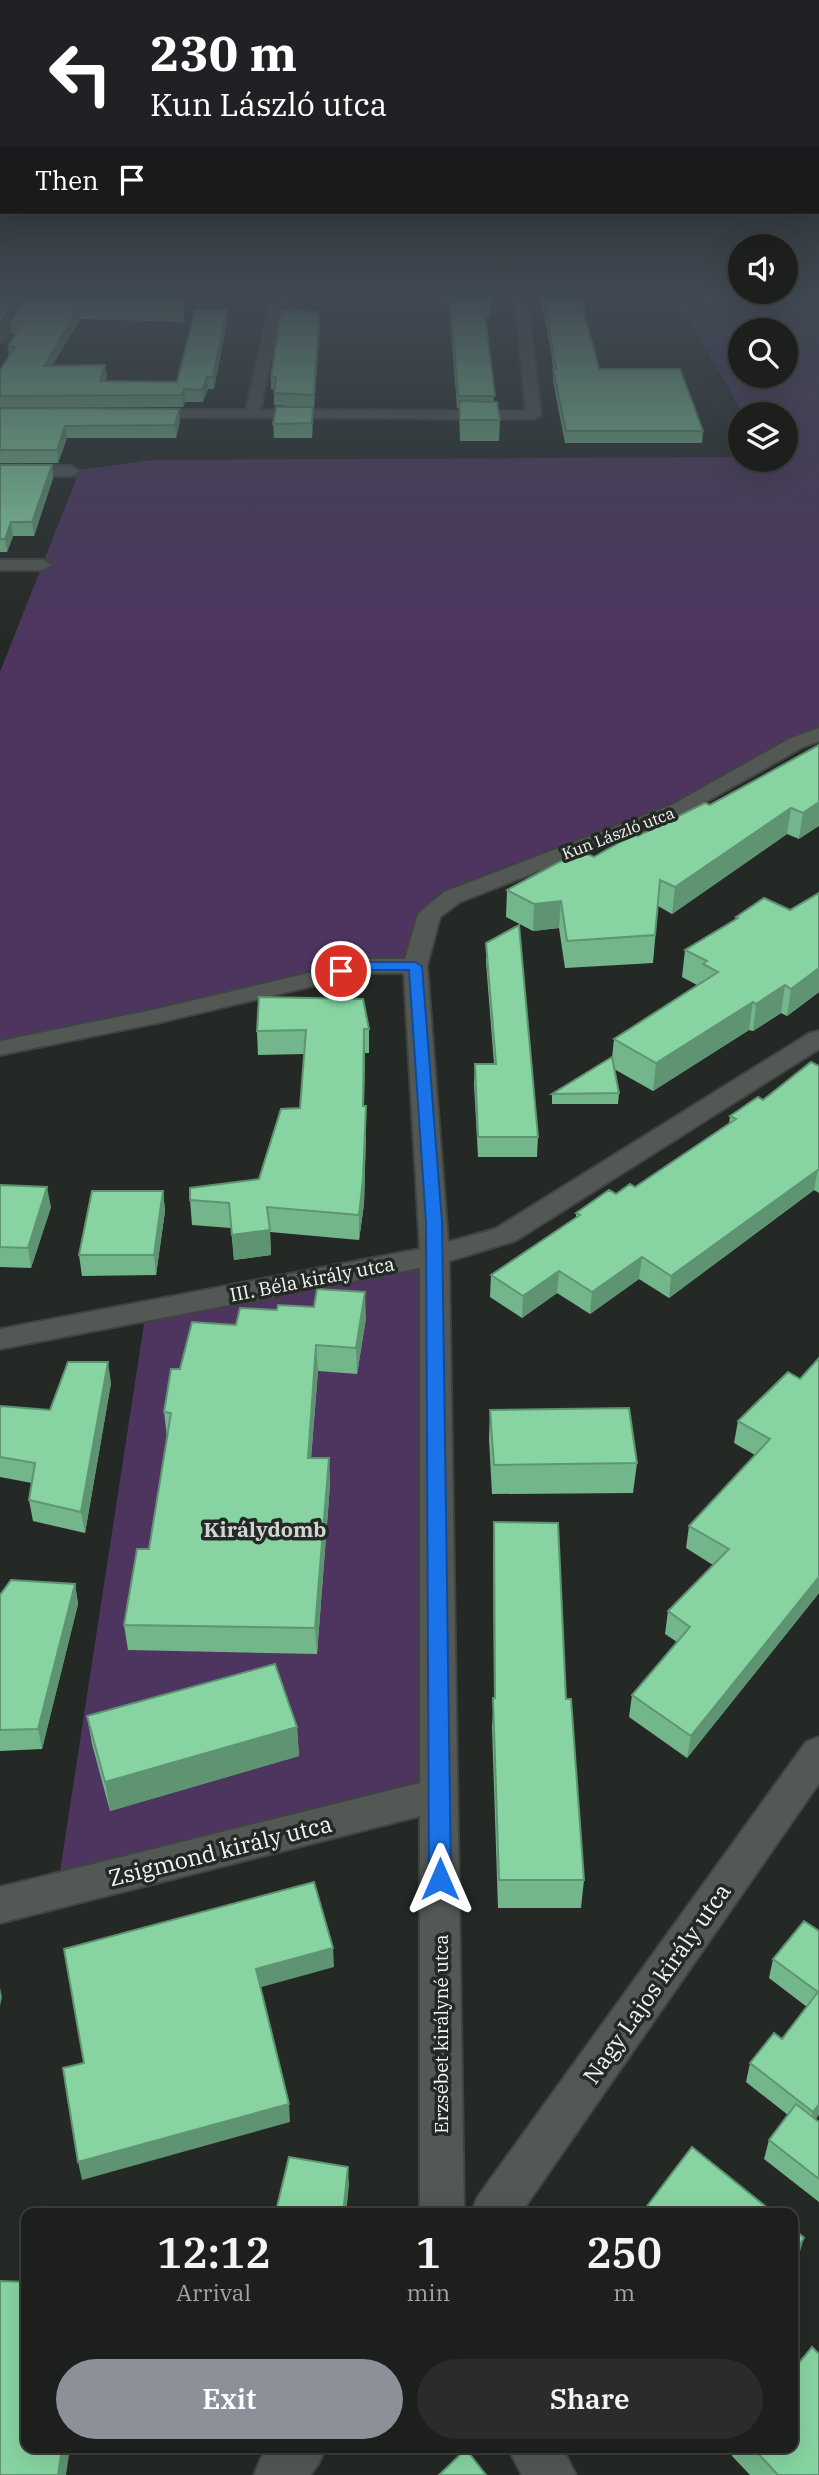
<!DOCTYPE html>
<meta charset="utf-8">
<style>
:root{--surface:#1c1f1c;--page:#292c29;--text:#f1f3f6;--muted:#a0a2a3;--line:#3a3d3b;--accent:#8c9099}
body{margin:0;font-family:"IBM Plex Serif",serif;background:var(--page);color:var(--text);height:100vh;display:flex;flex-direction:column;font-size:26px;white-space:nowrap}
*{box-sizing:border-box;margin:0}
p{font-size:23px;color:var(--muted)}
.icon{flex:none;width:38px;height:38px;fill:none;stroke:currentColor;stroke-width:2;stroke-linecap:round;stroke-linejoin:round}
.map{position:relative;flex:1;overflow:hidden}
.side{position:absolute;left:21px;top:2208px;width:777px;height:245px;display:flex;flex-direction:column;background:var(--surface);border-radius:14px;box-shadow:0 7px 28px #0002,0 0 0 2px var(--line)}
.side>*{flex:none}
.guide{position:absolute;left:0px;top:0px;width:819px;height:214px;box-shadow:0 7px 28px #0002,0 0 0 2px var(--line);background:#202124;color:#fff;overflow:hidden}
.tools{position:absolute;left:728px;top:234px;display:grid;gap:14px}
.tools a{display:grid;place-items:center;width:70px;height:70px;border-radius:50%;background:var(--surface);box-shadow:0 7px 28px #0002,0 0 0 2px var(--line);font-size:35px}
.pin{position:absolute;display:grid;place-items:center;width:60px;height:60px;color:#fff;margin:-30px;border:4px solid #fff;border-radius:50%;box-shadow:0 2px 7px #0007}
.me{position:absolute;width:77px;margin:-38px;rotate:0deg;stroke-linejoin:round;filter:drop-shadow(0 0 5px #0008)}
.turn{display:flex;align-items:center;gap:24px;height:147px;padding:0 35px;font-size:32px}
.turn .icon{width:91px;height:91px;stroke-width:2.5}
.turn b{display:block;font-size:49px;line-height:60px}
.then{display:flex;align-items:center;height:66px;padding:0 35px;background:#0003;gap:14px;font-size:26px}
.eta{display:flex;justify-content:space-evenly;align-items:center;height:119px;text-align:center}
.eta b{font-size:42px;font-weight:600;line-height:49px}
.primary-button{display:flex;gap:14px;margin-top:auto;padding:14px 35px}
.primary-button a{flex:1;height:80px;border-radius:42px;background:var(--accent);color:#fff;font-size:28px;font-weight:600;line-height:80px;text-align:center}
.primary-button a+a{background:var(--page);color:var(--text)}
.map>svg:first-child{display:block}
</style>
<div class="map">
<svg width="819" height="2475" viewBox="0 0 819 2475">
<rect width="100%" height="100%" fill="#252926"/>
<!-- green -->
<path fill="#4d355f" fill-rule="evenodd" d="M676,297H819V738L679,809L429,914L415,966H368L0,1048V672L76,480L71,471L152,460L740,457V460H786V415H744ZM740,331H786V376H740Z
M434,1256L439,1795L57,1891L146,1311Z"/>
<g fill="none" stroke-linecap="round" stroke-linejoin="round">
<defs>
<path id="street" d="M19,297H31L5,341L0,342V327Z
M272,297H284L260,410L526,411L515,297H527L541,415L534,419L138,417V411L143,410H246Z
M0,465L71,466L79,471L71,476L0,475Z
M0,560H43L51,565L43,570H0Z
M819,728V741L803,747L686,813L460,902L440,917L427,966L448,1242L495,1229L810,1033L819,1031V1049L515,1241L449,1261L464,2214H420V1816L0,1923V1887L420,1783V1268L0,1349V1329L420,1249L404,973H368L157,1023L0,1055V1041L157,1009L368,959H405L418,914L444,892L672,805L789,739Z
M819,1737V1783L520,2214H471L477,2198L806,1742Z
M269,2448H325L318,2465L310,2475H254L261,2458Z
M508,2448H562L576,2475H522Z"/>
</defs>
<!-- street casing -->
<use href="#street" stroke="#404441" stroke-width="4"/>
<!-- street -->
<use href="#street" fill="#535854" fill-rule="evenodd"/>
</g>
<!-- wall -->
<path fill="#74b68b" d="M26,297H184V322L80,319L52,366L105,365L107,377L105,381L177,382L227,321L214,389H208L203,402H185L183,407L0,408V370L9,355L8,346L17,334H12L11,322Z
M441,297H489L491,307L490,318H485L494,402L500,420L499,441H460L459,408H457L449,305H441Z
M540,297H581L585,309V316L599,369L703,431L702,443H565L553,381V369L551,350Z
M320,323L314,408L313,407L312,438H274L273,424L305,407L274,405V389H271V377Z
M0,408L180,421L176,438H67L58,463H0Z
M0,465H52L53,478L34,536H13L7,552H0Z
M819,745L799,839L787,834L672,914L658,906L653,963L565,968L559,928L533,931L506,917L507,890L594,857L638,836L710,805Z
M819,893V992L787,1016L781,1013L753,1031L749,1030L653,1091L614,1069L619,1093L618,1104H552V1094L612,1058L614,1039L697,985L682,977L685,950L735,920L736,917L790,910Z
M486,943L538,1137L537,1157H478L474,1084L475,1064H494L486,962Z
M369,1029V1053H365L364,1106L366,1131L364,1204L359,1240L270,1232L271,1255L234,1260L231,1228L192,1225L190,1200L259,1179L300,1108L304,1054L258,1055L257,1031Z
M819,1066V1193L814,1190L669,1298L639,1279L590,1314L557,1293L522,1318L490,1297L491,1275L576,1218V1213L616,1194L635,1187L729,1124L730,1116L763,1100Z
M0,1185L51,1207L31,1268L0,1267Z
M163,1191L165,1211L156,1275L82,1276L79,1255Z
M314,1307L366,1318L357,1374L318,1371L311,1458H329L330,1485L317,1654L128,1650L124,1625L149,1549L167,1437L164,1412L180,1369L236,1325L277,1310Z
M819,1358V1593L687,1758L629,1717L632,1695L677,1642L665,1634L668,1611L713,1565L686,1548L689,1526L755,1455L734,1443L738,1421L800,1379Z
M111,1383L85,1533L33,1521L29,1500L32,1483L0,1477V1406L50,1410Z
M490,1410L637,1463L633,1493L492,1494L489,1439Z
M494,1522L566,1699L584,1880L581,1908H498L492,1727L494,1698L493,1551Z
M75,1584L78,1604L42,1749L0,1751V1595Z
M87,1716L297,1727L299,1756L110,1811L92,1744Z
M819,1931L816,2119L819,2122V2202L764,2159L769,2140L788,2115L746,2082L750,2063L782,2039L807,2007L769,1978L773,1959Z
M734,2448H793L819,2475H750L732,2456Z"/>
<!-- shaded-wall -->
<path fill="#5e9471" d="M7,297H16L0,322V308Z
M79,308L80,319L45,378L44,366Z
M227,310V321L214,389L213,377Z
M319,312L320,323L314,408V395Z
M105,365L107,377L102,393L100,381Z
M207,377L208,389L203,402L202,390Z
M184,389L185,402L183,407L182,395Z
M313,407V421L312,438V423Z
M179,409L180,421L176,438L175,425Z
M65,426L67,438L58,463L57,450Z
M52,465L53,478L34,536L32,522Z
M11,522L13,536L7,552L5,539Z
M819,802V826L799,839L803,813Z
M791,808L787,834L672,914L675,887Z
M561,901L559,928L533,931L534,904Z
M819,968V992L787,1016L791,989Z
M785,985L781,1013L753,1031L756,1004Z
M753,1002L749,1030L653,1091L656,1063Z
M364,1029L365,1053L363,1131V1106Z
M366,1106V1131L364,1204L359,1240V1215Z
M818,1168L814,1190L669,1298L671,1276Z
M47,1187L51,1207L31,1268L28,1248Z
M163,1191L165,1211L156,1275L154,1255Z
M270,1230L271,1255L234,1260L232,1235Z
M642,1257L639,1279L590,1314L592,1292Z
M559,1271L557,1293L522,1318L523,1296Z
M365,1292L366,1318L357,1374L356,1348Z
M316,1345L318,1371L309,1484L308,1458Z
M108,1362L111,1383L85,1533L81,1512Z
M329,1458L330,1485L317,1654L315,1628Z
M819,1577V1593L687,1758L691,1736Z
M75,1584L78,1604L42,1749L38,1729Z
M297,1727L299,1756L110,1811L105,1782Z
M333,1948L334,1967L258,1988L256,1969Z
M0,1988L2,1997L0,2006Z
M289,2104L290,2122L82,2180L78,2162Z
M819,2104V2115L808,2130L813,2112Z
M348,2167L349,2185L346,2214H343Z
M804,2238L799,2255L793,2264V2254Z
M62,2448H70L66,2475H58Z"/>
<!-- building -->
<path fill="#87d4a2" stroke="#5e9471" stroke-width="2" d="M0,297H7L0,308Z
M26,297H183V310L79,308L44,366L105,365L100,381L177,382L195,310H227L213,377H207L202,390L184,389L182,395L0,396V370L15,347L8,346L24,322H11Z
M450,297H489L491,307H484L495,396H458Z
M543,297H581L585,309H583L599,369H680L703,431H566L553,369H556L551,339Z
M281,311L319,312L314,395L274,393L276,377H271Z
M459,401L497,402L500,420H460Z
M276,407H313L312,423L273,424Z
M0,408L179,409L175,425L65,426L57,450H0Z
M0,465H52L32,522H11L5,539H0Z
M819,745V802L803,813L791,808L675,887L660,880L655,935L567,941L561,901L534,904L507,890L580,851L594,857L634,834L638,836L705,803L710,805Z
M819,893V968L791,989L785,985L756,1004L753,1002L656,1063L614,1039L718,972L703,964L707,961L685,950L738,918L736,917L764,898L790,910Z
M519,925L538,1137H478L475,1064H496L486,943Z
M259,997L363,999L369,1029H364L363,1106H366L363,1179L359,1215L267,1207L270,1230L232,1235L229,1203L190,1200V1188L259,1179L281,1109L300,1108L306,1030L257,1031Z
M612,1057L619,1093L552,1094Z
M811,1062L819,1066V1169L671,1276L642,1257L592,1292L559,1271L523,1296L491,1275L580,1215L576,1213L609,1190L616,1194L630,1184L635,1187L736,1119L730,1116L758,1097L763,1100Z
M0,1185L47,1187L28,1248L0,1247Z
M92,1191H163L154,1255H79Z
M317,1289L365,1292L356,1348L316,1345L308,1458H329L315,1628L124,1625L137,1549H149L171,1413L164,1412L171,1369H180L192,1322L236,1325L240,1308L277,1310L278,1305L314,1307Z
M819,1358V1577L691,1736L632,1695L690,1627L668,1611L729,1549L689,1526L770,1439L738,1421L788,1372L800,1379Z
M68,1362H108L81,1512L29,1500L35,1463L0,1457V1406L50,1410Z
M629,1408L637,1463L494,1465L490,1410Z
M494,1522L558,1523L566,1699H571L584,1880H499L493,1698H495Z
M11,1580L75,1584L38,1729L0,1730V1595Z
M275,1664L297,1727L105,1782L87,1716Z
M314,1882L333,1948L256,1969L289,2104L78,2162L63,2068L84,2063L64,1949Z
M804,1921L819,1931V2104L813,2112L750,2063L774,2033L782,2039L818,1992L773,1959Z
M796,2104L819,2122V2179L769,2140Z
M692,2147L775,2214H641Z
M289,2157L348,2167L343,2214H220L221,2208L276,2211Z
M793,2228L804,2238L793,2254Z
M0,2281L26,2282V2448H62L58,2475H0Z
M812,2347L819,2354V2475H778L753,2448H793V2370Z
M466,2449L486,2475H439Z"/>
<!-- sky -->
<linearGradient id="sky" x2="0" y2="1"><stop stop-color="#141715"/><stop offset="0.46" stop-color="#404952"/><stop offset="1" stop-color="#404952" stop-opacity="0"/></linearGradient>
<rect width="819" height="643" fill="url(#sky)"/>
<!-- route -->
<path fill="#1a73e8" stroke="#114b97" stroke-width="2" d="M368,962H415L422,966L442,1222L451,1879L448,1886L440,1889L432,1886L429,1879L426,1222L409,970H368L341,975L335,971L337,969Z"/>
<g text-anchor="middle" dominant-baseline="central" stroke-width="7" stroke-linejoin="round" paint-order="stroke">
<!-- far-street labels -->
<g font-size="16" fill="#f3f6f3" stroke="#252926">
<text transform="translate(618 833) rotate(-21)">Kun László utca</text>
</g>
<!-- street labels -->
<g font-size="19" fill="#f3f6f3" stroke="#252926">
<text transform="translate(312 1279) rotate(-11)">III. Béla király utca</text>
<text transform="translate(441 2034) rotate(-90)">Erzsébet királyné utca</text>
</g>
<!-- neighbourhood labels -->
<g font-size="21" font-weight="bold" fill="#d0d6d2" stroke="#252926">
<text x="265" y="1529">Királydomb</text>
</g>
<!-- near-street labels -->
<g font-size="23" fill="#f3f6f3" stroke="#252926">
<text transform="translate(220 1850) rotate(-14)">Zsigmond király utca</text>
<text transform="translate(656 1983) rotate(-55)">Nagy Lajos király utca</text>
</g>
</g>
</svg>
<div class="tools">
<a><svg class="icon" aria-label="sound" viewBox="0 0 24 24"><path d="M4 9h4l5-4v14l-5-4H4zM17 9q2 3 0 6"/></svg></a>
<a><svg class="icon" aria-label="search" viewBox="0 0 24 24"><circle cx="10" cy="10" r="6"/><path d="M15 15l6 6"/></svg></a>
<a><svg class="icon" aria-label="layers" viewBox="0 0 24 24"><path d="M12 4l9 5-9 5-9-5zM3 14l9 5 9-5"/></svg></a>
</div>
<div class="pin" style="left:341px;top:971px;background:#d93025"><svg class="icon" aria-label="arrive" viewBox="0 0 24 24"><path d="M6 21V4h12l-3 4 3 4H6"/></svg></div>
<svg class="me" style="left:440px;top:1879px" viewBox="-20 -20 40 40"><path d="M0-17L14 15 0 8-14 15z" fill="#1a73e8" stroke="#fff" stroke-width="4"/></svg>
<div class="guide">
<div class="turn"><svg class="icon" aria-label="left" viewBox="0 0 24 24"><path d="M17 20v-9H6M10 6l-5 5 5 5"/></svg><div><b>230 m</b>Kun László utca</div></div>
<div class="then">Then<svg class="icon" aria-label="arrive" viewBox="0 0 24 24"><path d="M6 21V4h12l-3 4 3 4H6"/></svg></div>
</div>
<section class="side">
<div class="eta">
<div><b>12:12</b><p>Arrival</p></div>
<div><b>1</b><p>min</p></div>
<div><b>250</b><p>m</p></div>
</div>
<div class="primary-button"><a>Exit</a><a>Share</a></div>
</section>
</div>
